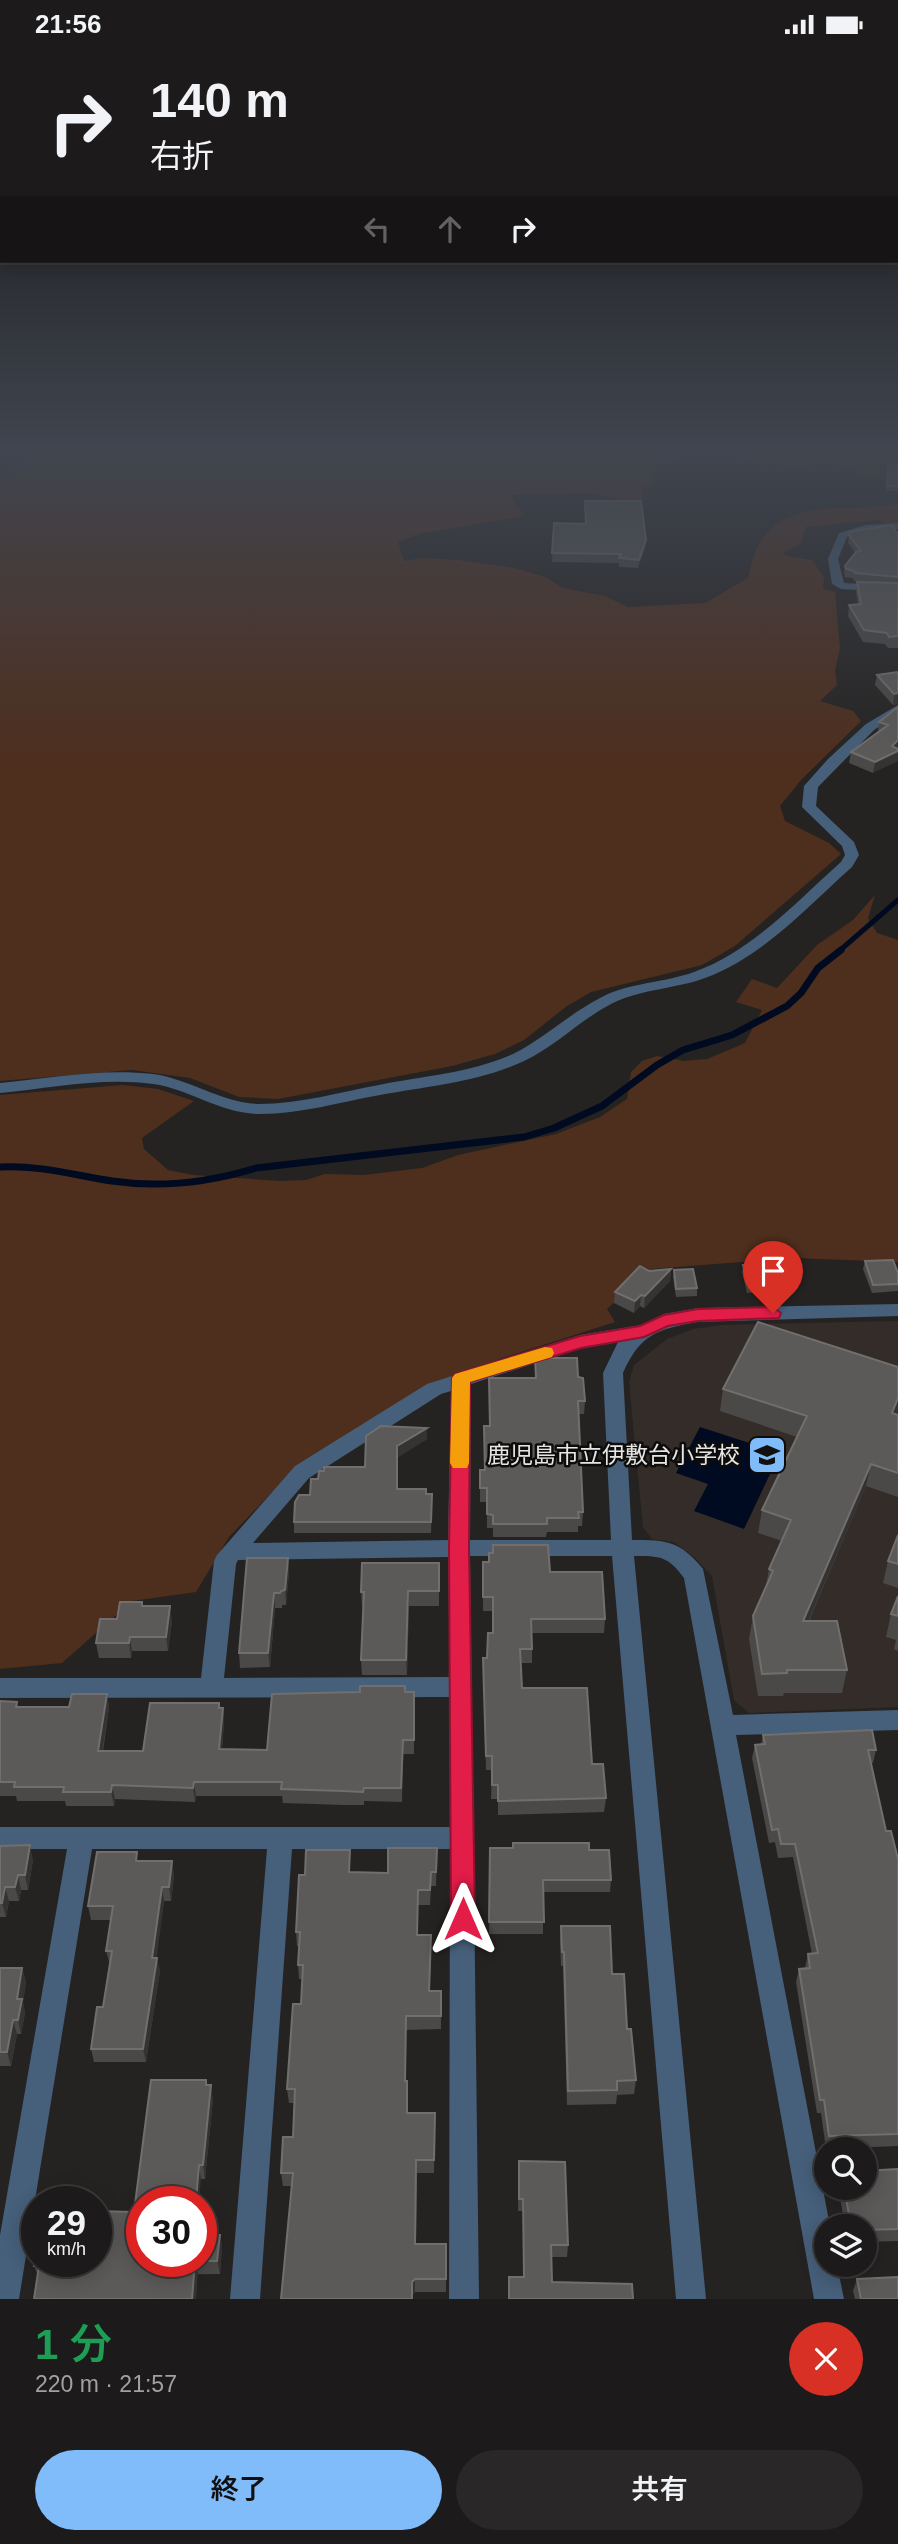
<!DOCTYPE html>
<html lang="ja">
<meta charset="utf-8">
<style>
:root{--surface:#1c1a1a;--page:#292727;--text:#f1f3f6;--muted:#a0a1a2;--line:#3a3839;--accent:#81bcfa}
body{margin:0;font-family:Arial,"Noto Sans JP",sans-serif;background:var(--page);color:var(--text);height:100vh;display:flex;flex-direction:column;font-size:26px;white-space:nowrap}
*{box-sizing:border-box;margin:0}
p{font-size:23px;color:var(--muted)}
.icon{flex:none;width:38px;height:38px;fill:none;stroke:currentColor;stroke-width:2;stroke-linecap:round;stroke-linejoin:round}
.map{position:relative;height:2250px;overflow:hidden}
.sheet{display:flex;flex-direction:column;background:var(--surface);flex:1}
.sheet>*{flex:none}
.guide{position:absolute;left:0px;top:0px;width:900px;height:214px;box-shadow:0 4px 18px #0003,0 0 0 2px var(--line);background:#1c1a1a;color:var(--text);overflow:hidden}
.buttons{position:absolute;left:814px;top:2088px;display:grid;gap:14px}
.buttons a{display:grid;place-items:center;width:63px;height:63px;border-radius:50%;background:var(--surface);box-shadow:0 4px 18px #0003,0 0 0 2px var(--line);font-size:35px}
.speed{position:absolute;left:21px;top:2137px;display:flex;gap:14px;font-size:35px;font-weight:700;text-align:center}
.speed>*{display:grid;place-content:center;width:91px;height:91px;border-radius:50%;background:var(--surface);box-shadow:0 4px 18px #0003,0 0 0 2px var(--line);line-height:1}
.speed small{font-size:18px;font-weight:400}
.speed .limit{border:10px solid #d22;background:#fff;color:#111}
.pin{position:absolute;display:grid;place-items:center;width:60px;height:60px;color:#fff;margin:-72px -30px;border-radius:50% 50% 50% 0;rotate:-45deg;box-shadow:0 0 7px #0007}
.pin .icon{rotate:45deg}
.me{position:absolute;width:77px;margin:-38px;rotate:0deg;stroke-linejoin:round;filter:drop-shadow(0 0 5px #0008)}
.turn{display:flex;align-items:center;gap:24px;height:147px;padding:0 35px;font-size:32px}
.turn .icon{width:91px;height:91px;stroke-width:2.5}
.turn b{display:block;font-size:49px;line-height:60px}
.lanes{display:flex;align-items:center;height:66px;padding:0 35px;background:#0003;justify-content:center;gap:35px;direction:ltr}
.lanes .off{opacity:.35}
.round{display:grid;place-items:center;flex:none;width:74px;height:74px;border-radius:37px;background:var(--page)}
.head{display:flex;align-items:center;justify-content:space-between;height:119px;padding:0 35px}
h1{font-size:42px;font-weight:600;line-height:52px;color:#1e9e55}
.button{display:flex;gap:14px;margin-top:auto;padding:14px 35px}
.button a{flex:1;height:80px;border-radius:42px;background:var(--accent);color:#111;font-size:28px;font-weight:600;line-height:80px;text-align:center}
.button a+a{background:var(--page);color:var(--text)}
.status{display:flex;justify-content:space-between;align-items:center;height:49px;padding:0 35px;background:var(--surface);direction:ltr}
.status svg{height:19px;fill:currentColor}
.map>svg:first-child{display:block}
</style>
<div class="status"><b>21:56</b><svg viewBox="0 0 49 12"><path d="M0 12V9h3v3zM5 12V6h3v6zM10 12V3h3v9zM15 12V0h3v12zM26 1h20v11H26zM47 4h2v5h-2z"/></svg></div>
<div class="map">
<svg width="898" height="2250" viewBox="0 0 898 2250">
<rect width="100%" height="100%" fill="#252322"/>
<!-- built -->
<path fill="#342c28" d="M898,1272V1658L749,1664L734,1651L712,1527L695,1509L674,1493L652,1490L643,1478L629,1333L634,1316L667,1290L693,1280L721,1276Z"/>
<!-- green -->
<path fill="#4e2e1d" d="M31,403H690L671,414L655,412L654,430L643,441V450L632,454L592,444L511,446L516,458L525,467L419,485L398,493L404,512L422,509L458,511L515,519L545,528L563,539L605,547L628,558L705,554L748,529C764,441 832,466 898,455V479L878,471L806,478L800,495L783,504L786,507L812,511L824,528L823,540L835,543L840,599L835,622L837,636L820,652L853,662L861,672L801,731L780,757L785,772L829,794L841,805L735,897L702,916L591,943L567,957L524,991L495,1005L452,1017L278,1050L239,1048L190,1029L132,1021L0,1032V435Z
M711,403H898V417L879,419L877,431L833,414L797,417L767,415Z
M875,846L868,869L877,884L898,891V1213L794,1209L651,1220L607,1260L615,1273L499,1310L400,1356L296,1418L229,1488L196,1543L132,1552L62,1614L0,1620V1046L123,1036L158,1040L194,1052L142,1089L144,1100L168,1121L193,1126L280,1132L306,1131L325,1125L364,1126L422,1119L458,1106L556,1085L600,1068L627,1050L631,1023L642,1012L657,1007L684,1012L707,1010L745,994L762,961L736,953L752,930L777,939L817,896L853,871Z"/>
<!-- water -->
<path fill="#000a20" d="M700,1378L780,1404L744,1480L694,1462L708,1435L676,1424Z"/>
<g fill="none" stroke-linecap="round" stroke-linejoin="round">
<!-- stream-far1 -->
<path stroke="#000a20" stroke-width="5" d="M838,903L898,851"/>
<!-- stream -->
<path stroke="#000a20" stroke-width="7" d="M0,1118C39,1116 74,1126 112,1132C160,1139 210,1133 256,1119L524,1088L554,1079L602,1057L657,1016L683,1001L732,986L787,957L801,944L818,919L841,901"/>
<!-- street -->
<path fill="#465f7a" fill-rule="evenodd" d="M898,474V480L867,482L847,488L838,510L844,534L898,537V543L841,540L832,535L828,510L839,484L866,476Z
M898,656V665L874,681L818,738L816,757L854,793L859,806L852,818C807,858 763,908 705,929C675,940 642,940 613,954C581,970 556,997 524,1012C479,1033 428,1037 380,1046C340,1053 301,1065 260,1065C221,1065 190,1040 153,1035C103,1028 50,1039 0,1044V1034C50,1029 102,1019 153,1025C190,1030 222,1054 259,1055C300,1055 340,1043 379,1036C424,1027 471,1024 513,1005C545,989 570,964 602,948C631,933 664,934 694,923C752,902 796,853 841,813L845,806L842,797L802,758L804,737L828,710L866,675Z
M898,1255V1267L698,1273C658,1280 640,1285 623,1324L632,1491C667,1491 680,1492 703,1520L733,1666L898,1661V1681L736,1686L830,2177H826V2216H837L844,2250H814L684,1529C668,1507 660,1507 634,1507L706,2250H676L612,1507H470L479,2250H449L450,1800H292L260,2250H230L267,1800H92L19,2250H0V2186L67,1800H0V1778H450V1648L0,1649V1629H201L214,1512L217,1506L295,1417L427,1335L580,1286L641,1276L664,1265L698,1259ZM618,1293L603,1324L611,1491H470L471,1335L582,1299ZM451,1342L448,1491L253,1494L309,1429L441,1345ZM448,1508L450,1628L224,1629L236,1515L238,1511Z"/>
</g>
<!-- wall -->
<path fill="#4b4947" d="M888,416H898V442H886Z
M585,452L645,500L638,519L619,518V514L552,513L554,474L585,475Z
M898,485V599H888L885,595L863,593L848,567L849,556L858,555L856,543L857,533H866L854,532L853,529L845,528L844,524L845,517L855,503L848,494L849,486Z
M898,623V655L893,656L875,636L877,626Z
M898,658L873,724L849,714L851,703L878,683L879,673Z
M865,1212L898,1224V1242L872,1244L863,1220Z
M743,1216L775,1235L774,1242L747,1244L742,1223Z
M671,1220L670,1232L644,1259L640,1257L634,1264L614,1254L615,1243L649,1222Z
M674,1221L697,1239V1247L676,1248L673,1228Z
M535,1309L578,1328L585,1352L584,1365H579L583,1463L582,1477H578V1483H547L546,1488H493V1479H487V1453H480V1421H485L489,1377L535,1329Z
M898,1318V1360L896,1365L898,1366V1448L866,1437L809,1572L847,1621L842,1644H784L783,1647H758L749,1590L753,1567L766,1537L769,1520L782,1492L758,1484L762,1461L797,1388L720,1362L723,1340Z
M427,1379V1390L398,1408L397,1440L432,1445L431,1484H294V1473L310,1446L318,1430L365,1418Z
M898,1486V1539L883,1534L888,1512Z
M288,1509L289,1524L286,1556H282V1559H275L270,1618L240,1619L239,1604Z
M439,1514V1557H409L407,1626H362L361,1611L364,1558H362L361,1543Z
M550,1523L605,1570L604,1584H532V1614H521L522,1639L592,1715L606,1749L604,1763L498,1766V1750H491L492,1721H486L483,1609H487L493,1584V1562H483V1526Z
M898,1547V1602L894,1600L896,1591L886,1588L891,1565Z
M143,1557L172,1572L168,1602H132L131,1609H99L96,1594L117,1570Z
M406,1643H414V1705H403L402,1753L364,1752V1756H344L283,1754L282,1747H196L195,1753L115,1750L114,1757H66L65,1752H17L16,1747H0V1652L17,1653L18,1658H69L107,1645L109,1659L103,1702H143L220,1659H223L224,1673L222,1700L267,1701Z
M763,1686L876,1701L873,1714H871L886,1782L898,1810V2097L826,2100L821,2064H817L796,1933L799,1920L805,1919L808,1905H812L793,1808L778,1809L775,1793L769,1794L752,1709L755,1696L761,1695Z
M513,1794L589,1801L611,1831L610,1843H543V1885H489L490,1799H513Z
M0,1797L33,1811L28,1841H21L19,1852H9L6,1868H0Z
M437,1799L436,1837H431L430,1856H418V1886H431L430,1942H441V1980L406,1981L405,2032L407,2064H435L434,2124H417L416,2195H446V2243H415L412,2246V2250H281L292,2137H283L281,2124L293,2088L294,2054H289L287,2040L301,1955L302,1930H299L298,1916L299,1897H297L296,1883L305,1826L350,1801V1823L388,1824Z
M139,1812H172L174,1826L171,1852H164L156,1909L160,1922L146,2013H94L91,2000L103,1958L110,1915L106,1902L111,1871H91L88,1857Z
M561,1877L612,1925L627,1980L636,2031L634,2045L617,2046L616,2055L567,2056L563,1917H561L560,1891Z
M0,1919H22L26,1933L23,1953L25,1964L21,1985H17L11,2017H0Z
M207,2036L213,2050L205,2130H201L142,2212L220,2186L222,2199L220,2225L38,2227L34,2217L134,2163Z
M519,2112L568,2196L567,2208H551L552,2233L633,2250H508L509,2228H523V2162H518Z
M898,2120V2192L864,2193V2177H845L838,2138H864Z
M857,2230L898,2250H855L853,2242Z"/>
<!-- shaded-wall -->
<path fill="#353331" d="M646,491L645,500L638,519L639,511Z
M898,644V655L893,656L894,645Z
M898,691V712L873,724L875,713Z
M671,1220L670,1232L644,1259L645,1247Z
M641,1246L640,1257L634,1264L635,1252Z
M898,1349V1360L887,1386L892,1364Z
M427,1379V1390L398,1408L397,1452V1397Z
M871,1415L866,1437L799,1594L803,1572Z
M288,1509L289,1524L286,1556L285,1541Z
M408,1542L409,1557L407,1626L406,1611Z
M274,1544L275,1559L270,1618L268,1604Z
M170,1557L172,1572L168,1602L166,1588Z
M130,1588L132,1602L131,1609L129,1594Z
M107,1645L109,1659L100,1716L98,1702Z
M223,1659L224,1673L221,1713L219,1700Z
M194,1733L196,1747L195,1753L193,1739Z
M112,1736L115,1750L114,1757L111,1743Z
M30,1796L33,1811L28,1841L25,1826Z
M172,1812L174,1826L171,1852L169,1838Z
M18,1826L21,1841L19,1852L15,1838Z
M5,1838L9,1852L6,1868L2,1854Z
M162,1838L164,1852L155,1922L152,1909Z
M157,1909L160,1922L146,2013L143,2000Z
M22,1919L26,1933L23,1953L25,1964L21,1985L18,1971L17,1950Z
M13,1971L17,1985L11,2017L7,2003Z
M211,2036L213,2050L205,2130L203,2116Z
M199,2116L201,2130L199,2152H196Z
M220,2186L222,2199L220,2225L217,2212Z
M195,2212L198,2225L196,2250H192Z
M415,2230V2243L412,2246V2250V2233Z"/>
<!-- building -->
<path fill="#5b5a58" stroke="#716f6e" stroke-width="2" d="M888,416H898V437H887Z
M585,452H641L646,491L639,511L619,509L621,505L552,504L554,474L586,475Z
M891,476L898,485V528L855,524L854,522L846,520L845,517L856,503L861,502L849,486L850,483Z
M857,533L898,534V587L889,588L887,584L864,581L849,556L861,555Z
M898,623V644L894,645L877,626Z
M898,658V691L892,697L898,700V702L875,713L851,703L888,676L879,673Z
M893,1211L898,1224V1235L873,1236L865,1212Z
M770,1215L775,1235L748,1236L743,1216Z
M640,1217L649,1222L671,1220L645,1247L641,1246L635,1252L615,1243Z
M693,1220L697,1239L676,1240L674,1221Z
M758,1273L898,1318V1349L892,1364L898,1366V1424L871,1415L803,1572H837L847,1621H787V1624L762,1625L753,1567L773,1522L769,1520L791,1471L762,1461L807,1367L723,1340Z
M535,1309H577L578,1328L583,1329L585,1352H578L583,1463H578L579,1469H547V1475H493V1466L487,1465V1439H480V1421H485L484,1377H490L489,1329H536Z
M381,1377L427,1379L397,1397V1440H426V1445H432L431,1473H294L295,1453L299,1446H310L311,1430H318L319,1422H324V1418H365L366,1387Z
M898,1486V1515L888,1512Z
M493,1496H548L550,1523H602L605,1570H531L532,1600H520L522,1639H587L592,1715H603L606,1749L498,1752V1736H492V1707H486L483,1609H487L488,1584H493V1548H483V1513H489V1504H493Z
M247,1509H288L285,1541L281,1542L280,1544H274L268,1604H239Z
M362,1514H439V1542H408L406,1611H361L364,1543H361Z
M898,1547V1567L891,1565Z
M120,1553H142V1557H170L166,1588H130L129,1594H96L100,1570H117Z
M360,1637H405V1643H414V1691H403L401,1739H364L363,1743L343,1742L281,1740L282,1733H194L193,1739L112,1736L111,1743H63L64,1738H14L15,1733H0V1652L17,1653L16,1658H69L72,1645H107L98,1702H143L150,1654H219V1659H223L219,1700L267,1701L272,1645L360,1643Z
M872,1681L876,1701H868L886,1782H891L898,1810V2085L829,2087L824,2051H820L799,1920L810,1919L808,1905L818,1904L795,1795H781L778,1780L772,1781L755,1696L765,1695L763,1686Z
M513,1794H589V1801H609L611,1831H543L544,1873H489L490,1799H513Z
M30,1796L25,1826H18L15,1838H5L2,1854H0V1797Z
M388,1799H437L436,1823H431L430,1841H418L417,1886H431L429,1942H441V1967H406L405,2032H407V2064H435L434,2111H416L415,2195H446V2230H415L412,2233V2250H281L293,2124H281L283,2088H293L295,2040H287L293,1955H301L303,1916H298L300,1883H296L299,1826H305L306,1801H350L349,1823L388,1824Z
M97,1803H137L136,1812H172L169,1838H162L152,1909H157L143,2000H91L97,1958H103L112,1902H106L113,1857H88Z
M561,1877H610L612,1925H624L627,1980H631L636,2031L617,2032V2041L568,2042L564,1903H562Z
M0,1919H22L17,1950H22L18,1971H13L7,2003H0Z
M151,2031H206V2036H211L203,2116H199L196,2152H142V2212H195L192,2250H34L39,2217H34L37,2204V2212H96V2162L134,2163Z
M519,2112L565,2113L568,2196H551L552,2233L632,2235L633,2250H509V2228H524L523,2150H519Z
M898,2120V2180L864,2181V2177H851L844,2138H864V2122Z
M201,2186H220L217,2212H201Z
M898,2228V2250H861L857,2230Z"/>
<!-- sky -->
<linearGradient id="sky" x2="0" y2="1"><stop stop-color="#141313"/><stop offset="0.56" stop-color="#40454f"/><stop offset="1" stop-color="#40454f" stop-opacity="0"/></linearGradient>
<rect width="898" height="718" fill="url(#sky)"/>
<!-- route -->
<path fill="#e11d48" stroke="#92132f" stroke-width="2" d="M773,1258L781,1264L779,1269L698,1272L668,1277L644,1288L581,1299L470,1333L469,1499L475,1870L471,1878L463,1881L455,1878L451,1870L449,1499L452,1329L455,1325L580,1287L640,1277L664,1266L698,1260Z"/>
<!-- slow -->
<path fill="#f59e0b" d="M545,1298L552,1299L554,1304L552,1308L470,1333L469,1414L467,1419H453L450,1414L452,1329L455,1325Z"/>
<!-- icons -->
<defs>
<symbol id="school-square" viewBox="-11 -11 22 22"><rect x="-9" y="-9" width="18" height="18" rx="4" fill="#81bcfa" stroke="#0d0c0c"/><path d="M0-5L7-2L0 1L-7-2ZM-4 1L0 2.5L4 1V4Q0 6-4 4Z" fill="#111"/></symbol>
</defs>
<g fill-rule="evenodd">
<use href="#school-square" x="745" y="1384" width="44" height="44"/>
</g>
<g text-anchor="middle" dominant-baseline="central" stroke-width="5" stroke-linejoin="round" paint-order="stroke">
<!-- poi labels -->
<g font-size="23" fill="#e6e5e4" stroke="#0d0c0c" text-anchor="end">
<text x="740" y="1406">鹿児島市立伊敷台小学校</text>
</g>
</g>
</svg>
<div class="buttons">
<a><svg class="icon" aria-label="search" viewBox="0 0 24 24"><circle cx="10" cy="10" r="6"/><path d="M15 15l6 6"/></svg></a>
<a><svg class="icon" aria-label="layers" viewBox="0 0 24 24"><path d="M12 4l9 5-9 5-9-5zM3 14l9 5 9-5"/></svg></a>
</div>
<div class="speed"><div>29<small>km/h</small></div><div class="limit">30</div></div>
<div class="pin" style="left:773px;top:1264px;background:#d93025"><svg class="icon" aria-label="arrive" viewBox="0 0 24 24"><path d="M6 21V4h12l-3 4 3 4H6"/></svg></div>
<svg class="me" style="left:463px;top:1870px" viewBox="-20 -20 40 40"><path d="M0-17L14 15 0 8-14 15z" fill="#e11d48" stroke="#fff" stroke-width="4"/></svg>
<div class="guide">
<div class="turn"><svg class="icon" aria-label="right" viewBox="0 0 24 24"><path d="M7 20v-9h11M14 6l5 5-5 5"/></svg><div><b>140 m</b>右折</div></div>
<div class="lanes"><svg class="icon off" aria-label="left" viewBox="0 0 24 24"><path d="M17 20v-9H6M10 6l-5 5 5 5"/></svg><svg class="icon off" aria-label="ahead" viewBox="0 0 24 24"><path d="M12 20V5M6 11l6-6 6 6"/></svg><svg class="icon" aria-label="right" viewBox="0 0 24 24"><path d="M7 20v-9h11M14 6l5 5-5 5"/></svg></div>
</div>
</div>
<section class="sheet">
<div class="head"><div><h1>1 分</h1><p>220 m · 21:57</p></div><a class="round" style="background:#d93025;color:#fff"><svg class="icon" aria-label="close" viewBox="0 0 24 24"><path d="M6 6l12 12M18 6L6 18"/></svg></a></div>
<div class="button"><a>終了</a><a>共有</a></div>
</section>
